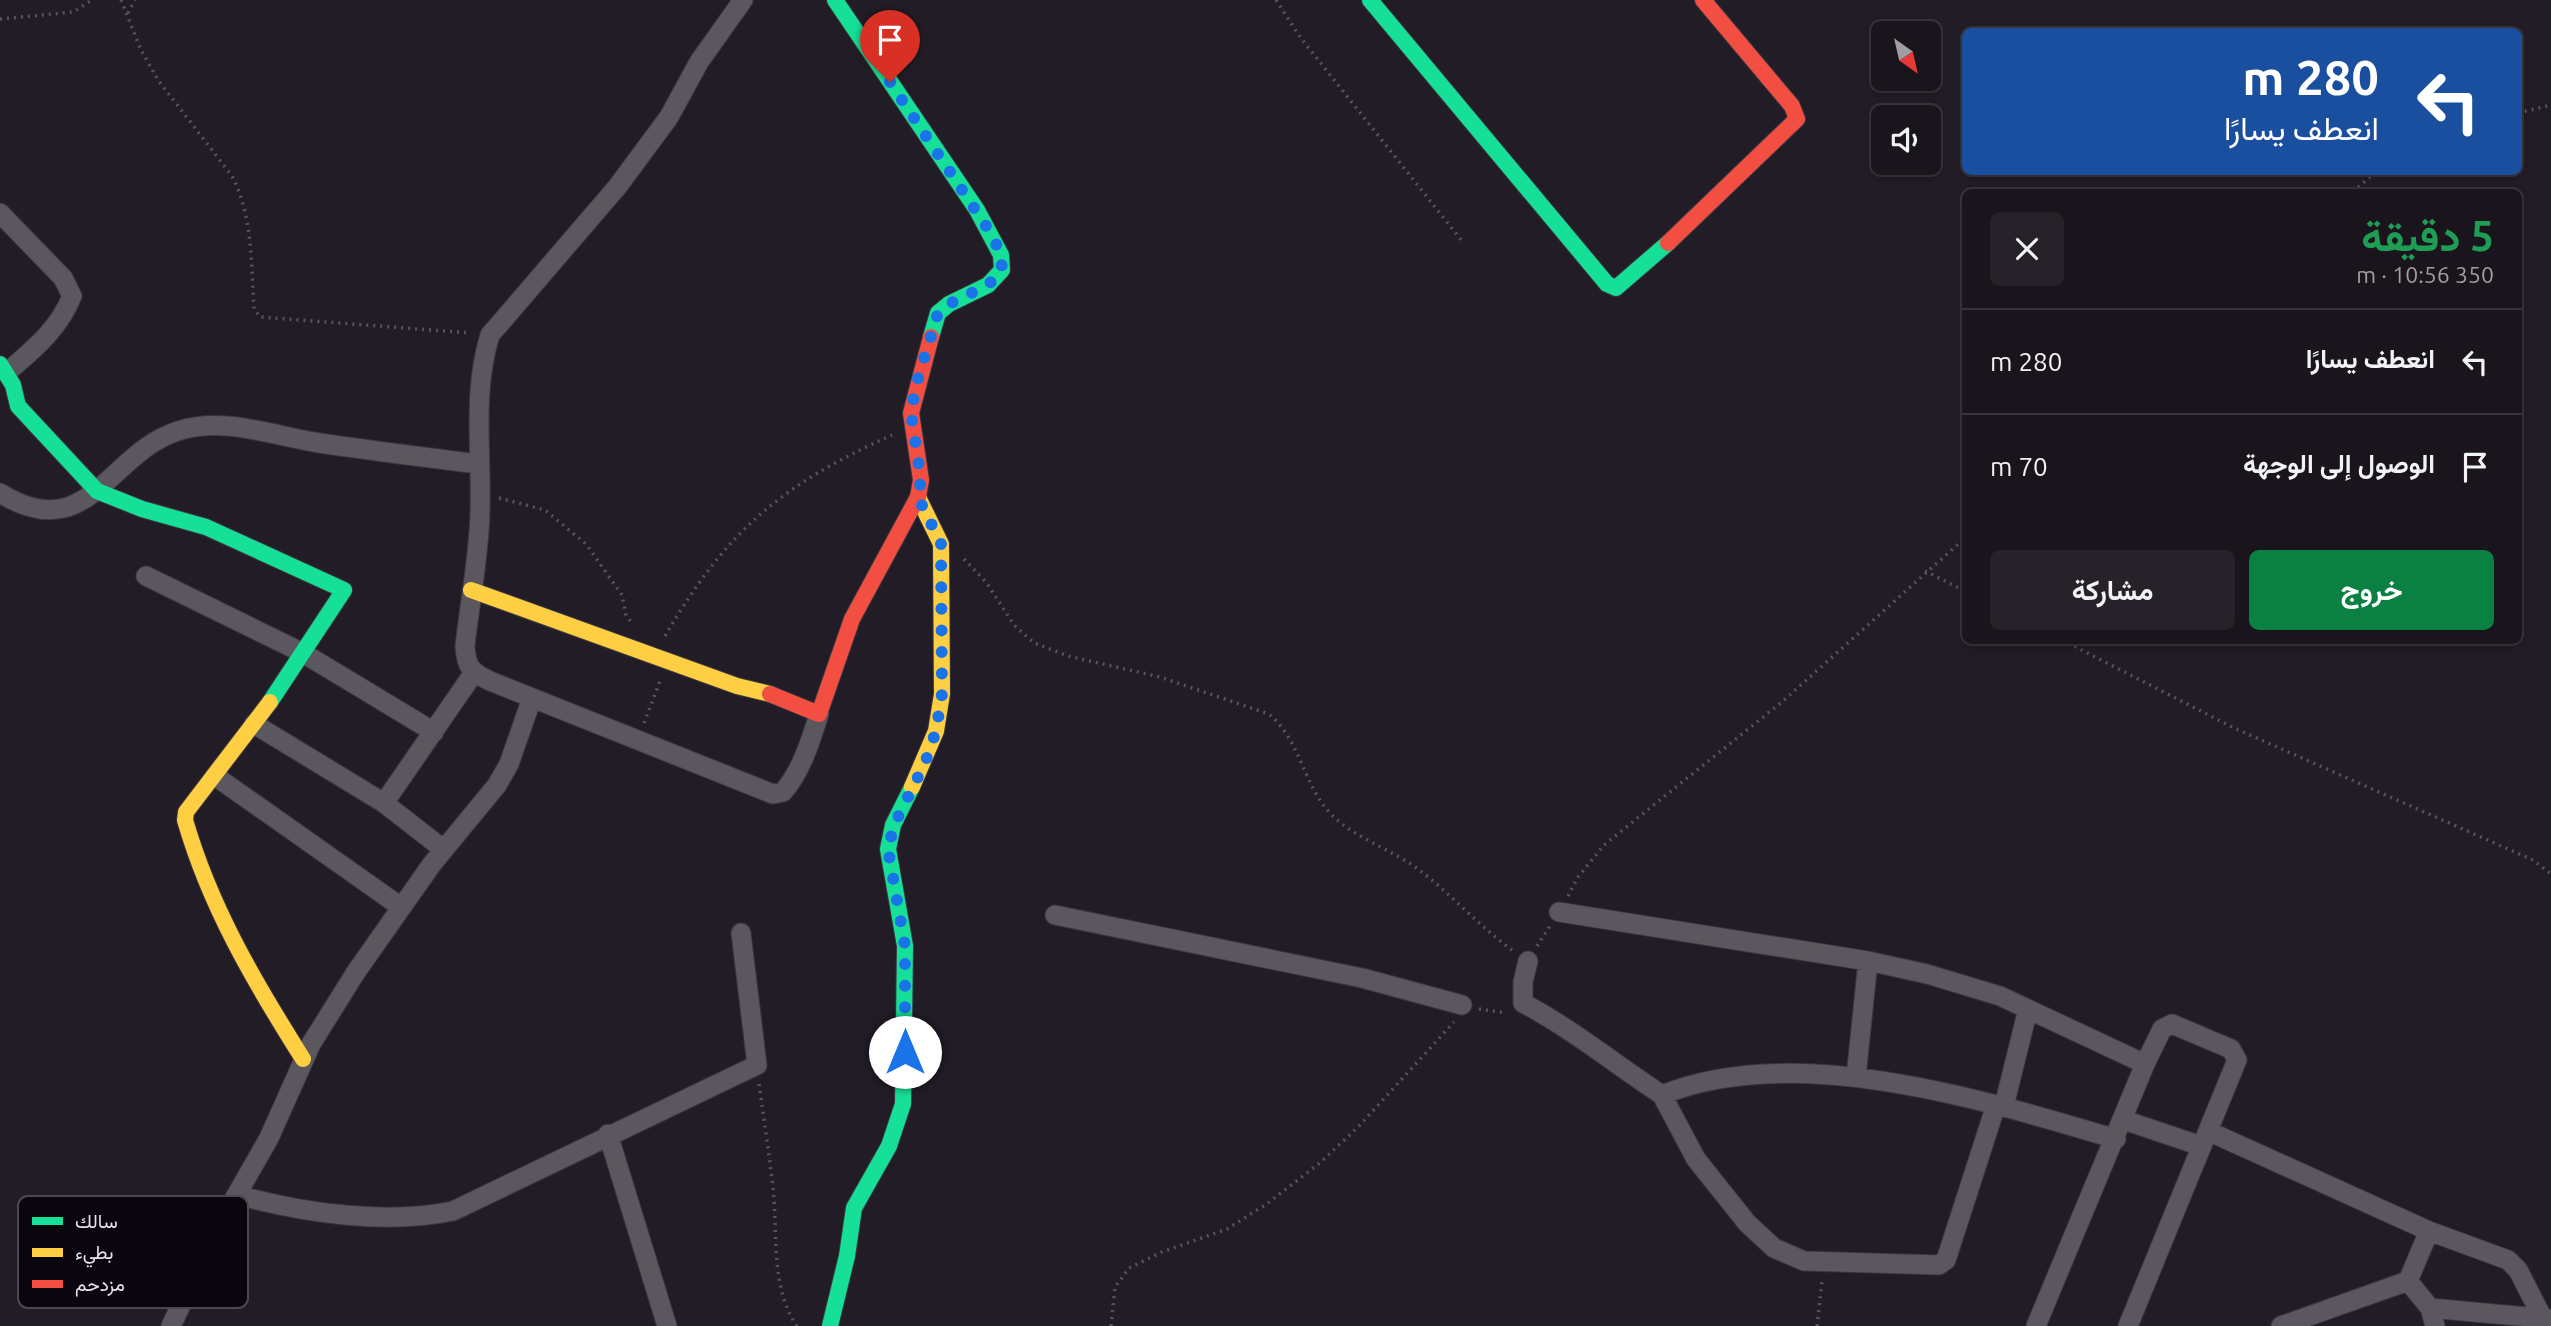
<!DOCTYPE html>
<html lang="ar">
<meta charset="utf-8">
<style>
:root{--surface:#1a151c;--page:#272229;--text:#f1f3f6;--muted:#9f9fa3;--line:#38343b;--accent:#0b8043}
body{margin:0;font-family:Ubuntu,Vazirmatn,sans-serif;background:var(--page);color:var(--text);direction:rtl;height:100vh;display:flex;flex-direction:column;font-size:26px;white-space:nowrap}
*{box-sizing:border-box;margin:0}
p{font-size:23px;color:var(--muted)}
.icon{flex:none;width:38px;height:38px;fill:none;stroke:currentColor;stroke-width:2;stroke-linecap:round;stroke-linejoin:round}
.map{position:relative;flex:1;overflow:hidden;direction:ltr}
.panel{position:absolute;left:1962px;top:189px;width:560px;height:455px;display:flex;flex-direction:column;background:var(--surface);border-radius:10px;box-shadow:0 4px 10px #0003,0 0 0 2px var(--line);direction:rtl}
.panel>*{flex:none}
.guide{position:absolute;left:1962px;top:28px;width:560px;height:147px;border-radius:10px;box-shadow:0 4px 10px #0003,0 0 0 2px var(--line);direction:rtl;background:#1a4fa0;color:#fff;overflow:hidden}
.needle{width:46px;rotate:146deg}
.buttons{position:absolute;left:1871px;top:21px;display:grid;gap:14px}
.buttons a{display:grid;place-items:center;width:70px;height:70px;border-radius:10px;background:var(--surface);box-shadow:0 4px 10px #0003,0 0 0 2px var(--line);font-size:35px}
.pin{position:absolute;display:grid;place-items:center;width:60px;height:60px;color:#fff;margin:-72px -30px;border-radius:50% 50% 50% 0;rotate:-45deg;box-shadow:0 0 7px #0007}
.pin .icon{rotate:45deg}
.me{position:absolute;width:77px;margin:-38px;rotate:0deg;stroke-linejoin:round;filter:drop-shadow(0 0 5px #0008)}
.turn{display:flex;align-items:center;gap:24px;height:147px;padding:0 28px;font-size:32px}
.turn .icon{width:91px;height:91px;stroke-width:2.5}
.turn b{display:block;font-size:49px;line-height:60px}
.round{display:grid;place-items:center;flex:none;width:74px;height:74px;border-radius:10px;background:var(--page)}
.head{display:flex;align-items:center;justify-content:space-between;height:119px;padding:0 28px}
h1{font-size:42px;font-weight:700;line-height:52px;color:#1e9e55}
.button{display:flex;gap:14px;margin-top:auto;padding:14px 28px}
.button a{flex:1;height:80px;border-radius:10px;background:var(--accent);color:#fff;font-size:28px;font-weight:700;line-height:80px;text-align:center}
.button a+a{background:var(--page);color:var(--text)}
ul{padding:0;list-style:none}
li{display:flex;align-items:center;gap:21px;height:105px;padding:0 28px;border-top:2px solid var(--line)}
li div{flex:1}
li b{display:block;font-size:26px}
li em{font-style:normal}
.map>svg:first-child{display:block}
</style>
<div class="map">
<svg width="2551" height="1326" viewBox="0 0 2551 1326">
<rect width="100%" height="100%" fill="#221c26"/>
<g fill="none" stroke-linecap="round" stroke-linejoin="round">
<defs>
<path id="street" d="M743,0L699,62L669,117L618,186L490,335C472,393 482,452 480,512C479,556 470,601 465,646C466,667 471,672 490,681L773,794L783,792C801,772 811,740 819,714
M0,213L63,278L72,296C59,329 33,350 6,373
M0,493C88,548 108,453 178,431C225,416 273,436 320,443C372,451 425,457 478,464
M146,576L303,653L434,732
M254,724L384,803L443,849
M215,776L401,907
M384,803L473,674
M1559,912L1868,961L1927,974L2000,996L2145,1064
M1055,915L1362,978L1462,1005
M1528,961L1523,982V1003C1572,1029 1615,1064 1662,1095C1794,1041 1985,1100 2116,1139
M1856,1077L1868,961
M1662,1095L1696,1159L1747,1223L1774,1248L1804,1261L1939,1265L1946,1260L1996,1105
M2004,1106L2028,1009
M2124,1120L2201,1146
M2208,1131L2429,1231L2508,1260L2518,1270L2542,1317
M608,1134L667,1326
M238,1195C303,1213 386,1225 453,1211L757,1065L741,933
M2408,1281L2430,1308L2435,1326
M2430,1308L2551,1319
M171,1326L216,1231L269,1138L311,1044L356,972L432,864L497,785L509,764L532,698
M2036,1326L2145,1064L2162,1029L2172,1024L2231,1049L2237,1060L2128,1326
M2281,1326L2408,1281L2429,1231"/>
<path id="fast" d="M835,0L977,210L1001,255L1002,270L988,285L949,304L938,313L931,337
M1370,0L1607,284L1616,288L1668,243
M0,364L13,385L18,406L97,491L142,509L206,527L344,590L270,702
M830,1326L847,1256L854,1208L889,1146L903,1104L905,946L888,849L893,825L912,787"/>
<path id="slow" d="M471,590L737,686L770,694
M270,702L186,812L185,820C210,907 255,983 303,1059
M912,787L936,731L942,694L941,544L918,497"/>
<path id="jam" d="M1668,243L1797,119L1792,106L1703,0
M770,694L819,714L852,619L918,497L921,480L911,413L931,337"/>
</defs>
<!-- street casing -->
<use href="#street" stroke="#3c373f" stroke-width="21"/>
<!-- fast casing -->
<use href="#fast" stroke="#3c373f" stroke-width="18"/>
<!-- slow casing -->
<use href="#slow" stroke="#3c373f" stroke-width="18"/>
<!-- jam casing -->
<use href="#jam" stroke="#3c373f" stroke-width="18"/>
<!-- path -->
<path stroke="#58545c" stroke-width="3.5" stroke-dasharray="2 5" stroke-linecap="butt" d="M121,0L141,50L158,80L232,176C253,216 251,264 254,309L260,317L471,333
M1276,0L1300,37L1462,241
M128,13L135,0
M0,19L73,12L92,0
M2518,113L2551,105
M2353,192L2375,172
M499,498L545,510L586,544L622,595L626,615L631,622
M964,559L986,582L1014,625L1034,643L1068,656L1160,677L1269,714C1301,741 1303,785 1331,814C1354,838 1391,849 1418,869C1451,894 1479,926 1512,950
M1925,571L1965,591
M665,636C727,530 781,485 892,435
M2062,640L2234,728L2533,860L2551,874
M644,723L660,681
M1568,896L1578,877L1604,845L1783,701L1965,538
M1537,946L1550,926
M1479,1009L1506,1013
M759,1084C764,1119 769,1153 773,1188C778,1233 770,1287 797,1326
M1111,1326L1115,1287L1129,1268L1162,1252L1227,1229L1268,1203L1321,1162L1359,1126L1454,1022
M1817,1326L1822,1281"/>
<!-- street -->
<use href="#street" stroke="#5b575e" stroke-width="19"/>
<!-- fast -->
<use href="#fast" stroke="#16e098" stroke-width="16"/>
<!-- slow -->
<use href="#slow" stroke="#ffcf43" stroke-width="16"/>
<!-- jam -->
<use href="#jam" stroke="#f24e42" stroke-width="16"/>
</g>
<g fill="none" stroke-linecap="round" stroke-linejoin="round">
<!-- route -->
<path stroke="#1a73e8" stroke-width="12" stroke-dasharray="0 21.6" d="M890,82L992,235L1001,255L1002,270L988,285L949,304L938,313L916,385L911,413L921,480L918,497L941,544L942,694L936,731L925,763L894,825L888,849L905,946V1052"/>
</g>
<!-- legend -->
<rect x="18" y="1196" width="230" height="112" rx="10" fill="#0a060d" stroke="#4d4850" stroke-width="2"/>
<rect x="32" y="1217" width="31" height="8" fill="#16e098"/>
<rect x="32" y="1248" width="31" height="9" fill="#ffcf43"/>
<rect x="32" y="1280" width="31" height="8" fill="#f24e42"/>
<g font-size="19" fill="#e9e2ee">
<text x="75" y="1228">سالك</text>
<text x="75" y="1259">بطيء</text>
<text x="75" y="1291">مزدحم</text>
</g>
</svg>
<div class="buttons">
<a><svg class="needle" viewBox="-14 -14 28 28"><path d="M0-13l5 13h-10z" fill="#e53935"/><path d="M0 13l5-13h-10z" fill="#9f9fa3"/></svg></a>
<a><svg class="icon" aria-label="sound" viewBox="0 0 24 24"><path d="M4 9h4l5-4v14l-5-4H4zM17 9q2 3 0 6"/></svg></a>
</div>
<div class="pin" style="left:890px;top:82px;background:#d93025"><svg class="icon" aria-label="arrive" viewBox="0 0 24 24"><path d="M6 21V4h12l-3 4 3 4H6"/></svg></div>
<svg class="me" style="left:905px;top:1052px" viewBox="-20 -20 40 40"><circle r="19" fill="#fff"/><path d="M0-13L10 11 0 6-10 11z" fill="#1a73e8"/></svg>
<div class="guide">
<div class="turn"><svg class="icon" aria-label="left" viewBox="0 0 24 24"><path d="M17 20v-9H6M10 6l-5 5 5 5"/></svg><div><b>280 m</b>انعطف يسارًا</div></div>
</div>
<section class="panel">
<div class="head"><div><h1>5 دقيقة</h1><p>350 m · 10:56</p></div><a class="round"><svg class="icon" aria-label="close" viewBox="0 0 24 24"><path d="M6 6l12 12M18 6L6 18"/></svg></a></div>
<ul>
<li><svg class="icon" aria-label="left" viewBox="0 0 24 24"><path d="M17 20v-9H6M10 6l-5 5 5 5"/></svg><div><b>انعطف يسارًا</b></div><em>280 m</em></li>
<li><svg class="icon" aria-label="arrive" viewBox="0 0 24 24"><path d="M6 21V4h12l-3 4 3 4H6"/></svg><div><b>الوصول إلى الوجهة</b></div><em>70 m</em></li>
</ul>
<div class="button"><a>خروج</a><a>مشاركة</a></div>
</section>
</div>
